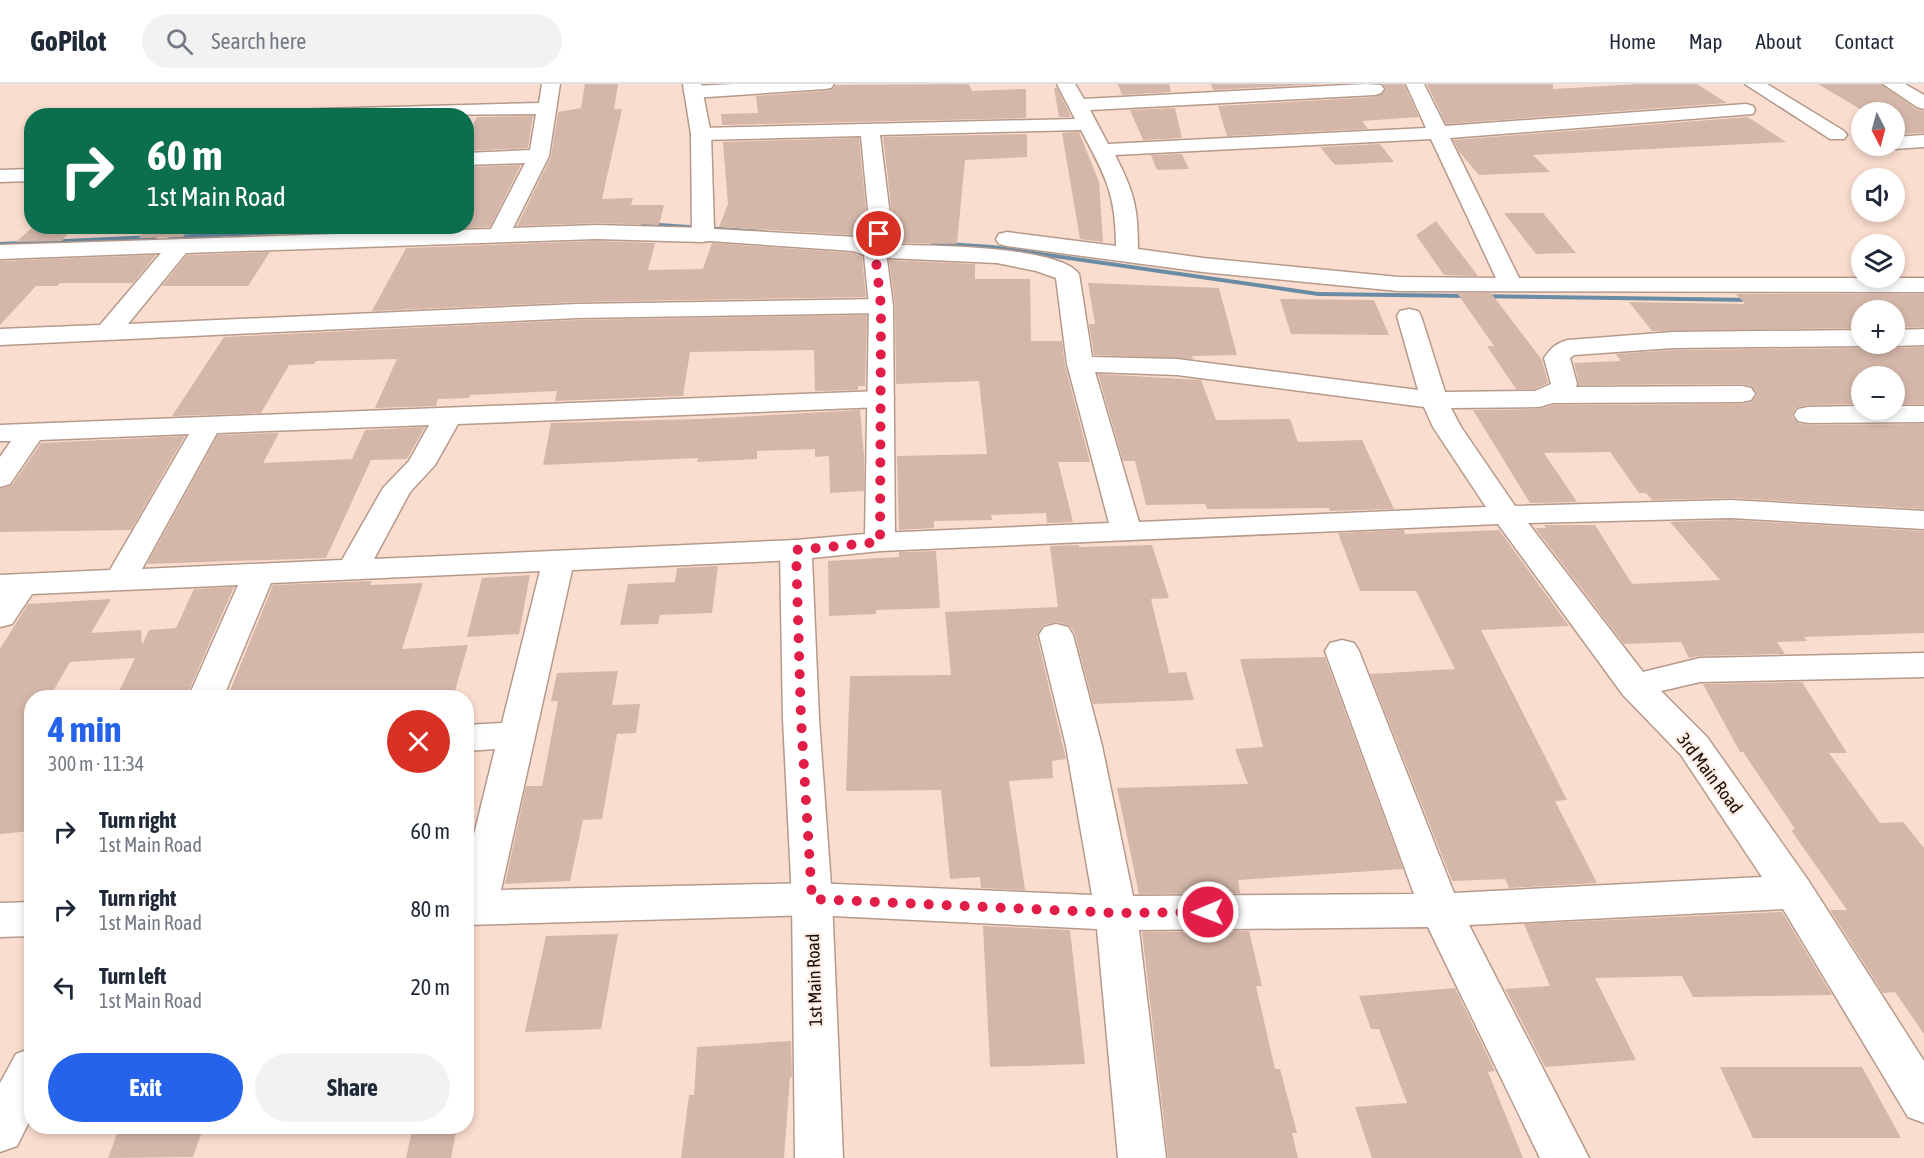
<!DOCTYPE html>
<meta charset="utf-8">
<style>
:root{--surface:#fff;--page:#f2f2f3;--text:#1f2937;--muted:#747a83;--line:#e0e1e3;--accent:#2563eb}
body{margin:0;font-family:"Asap Condensed",sans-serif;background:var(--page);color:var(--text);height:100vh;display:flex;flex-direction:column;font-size:22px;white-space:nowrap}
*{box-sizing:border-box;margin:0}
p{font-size:20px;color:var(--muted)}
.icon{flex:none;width:33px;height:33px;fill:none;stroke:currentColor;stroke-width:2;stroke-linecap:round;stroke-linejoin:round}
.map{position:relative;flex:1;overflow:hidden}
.side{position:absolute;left:24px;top:606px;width:450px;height:444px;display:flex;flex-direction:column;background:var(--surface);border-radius:24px;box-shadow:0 3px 9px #0003}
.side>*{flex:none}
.guide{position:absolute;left:24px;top:24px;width:450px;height:126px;border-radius:24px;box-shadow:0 3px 9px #0003;background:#0b6e4f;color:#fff;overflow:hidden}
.needle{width:39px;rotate:174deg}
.controls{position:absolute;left:1851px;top:18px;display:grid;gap:12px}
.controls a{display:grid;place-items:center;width:54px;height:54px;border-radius:50%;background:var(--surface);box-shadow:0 3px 9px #0003;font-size:30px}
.pin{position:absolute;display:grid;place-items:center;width:51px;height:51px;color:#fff;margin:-26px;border:3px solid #fff;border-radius:50%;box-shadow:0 2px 6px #0007}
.me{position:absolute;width:66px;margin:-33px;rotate:269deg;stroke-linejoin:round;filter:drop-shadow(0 0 4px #0008)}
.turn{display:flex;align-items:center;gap:21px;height:126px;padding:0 24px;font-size:27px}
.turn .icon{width:78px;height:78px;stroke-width:2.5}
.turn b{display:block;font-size:42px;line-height:51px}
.round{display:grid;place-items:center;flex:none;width:63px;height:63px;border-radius:32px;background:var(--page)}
.summary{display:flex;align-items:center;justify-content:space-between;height:102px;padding:0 24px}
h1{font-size:36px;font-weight:700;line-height:45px;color:var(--accent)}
.action{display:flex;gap:12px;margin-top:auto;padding:12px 24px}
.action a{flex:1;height:69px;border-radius:36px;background:var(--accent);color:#fff;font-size:24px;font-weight:700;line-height:69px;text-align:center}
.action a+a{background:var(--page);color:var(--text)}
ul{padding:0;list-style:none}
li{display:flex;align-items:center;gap:18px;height:78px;padding:0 24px}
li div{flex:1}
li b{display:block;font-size:22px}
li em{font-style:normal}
header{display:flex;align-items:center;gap:36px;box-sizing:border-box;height:84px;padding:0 30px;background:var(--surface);border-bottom:2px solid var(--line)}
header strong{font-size:28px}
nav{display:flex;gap:33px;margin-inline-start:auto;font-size:21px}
.search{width:420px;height:54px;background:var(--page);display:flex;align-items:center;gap:15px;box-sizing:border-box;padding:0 21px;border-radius:33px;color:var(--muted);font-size:22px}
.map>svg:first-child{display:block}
</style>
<header>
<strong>GoPilot</strong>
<div class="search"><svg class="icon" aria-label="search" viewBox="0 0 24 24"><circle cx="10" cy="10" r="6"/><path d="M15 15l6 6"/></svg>Search here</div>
<nav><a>Home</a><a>Map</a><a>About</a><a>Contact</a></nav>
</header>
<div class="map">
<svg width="1924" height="1074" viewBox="0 0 1924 1074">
<rect width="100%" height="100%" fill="#faddce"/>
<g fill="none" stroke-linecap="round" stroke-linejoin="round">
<!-- stream -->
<path fill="#698ba5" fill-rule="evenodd" d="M644,138L763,146L767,148L763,150L642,141L640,140Z
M357,142H418L415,144L171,155L167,153L171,151Z
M153,151L157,153L156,155L0,162V158Z
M931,157L992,161L1318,208L1755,214L1759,216L1755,218L1318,212L992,165L934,161H931Z"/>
</g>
<!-- building -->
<path fill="#d4b7a9" d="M585,0H618L614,25H622L602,115L633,114L631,121H664L659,141L597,139L517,142L551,73L558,28L581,24Z
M969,0L972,7L1026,5V34L722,41L721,30L758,29L756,12L825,7L831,6L836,1Z
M1118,0H1169L1171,8L1122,11Z
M1211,0H1324L1213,6Z
M1383,0H1404L1419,33L1362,37L1368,45L1227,52L1218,22L1375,13L1386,6Z
M1427,0H1553V5L1640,0H1697L1727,19L1446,40Z
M1818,0H1881L1916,25L1924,27V49L1902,50L1894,45V28H1865Z
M1054,4H1057L1071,33H1059Z
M1175,24L1182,54L1143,56L1130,26Z
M533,32L528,64L466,67V53L477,33Z
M1748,33L1786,58L1533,71L1550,88L1479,91L1460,69L1453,56Z
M1079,48L1099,98L1103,158L1080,155L1062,49Z
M1027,50V73L965,76L957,160L887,159L894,147L883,53Z
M859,54L868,146L863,153L857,151L719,143L728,120L723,58Z
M1380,60L1394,78L1335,81L1320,63Z
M1182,70L1189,85L1157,86L1151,71Z
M521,81L490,143L466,144V83Z
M1504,129H1543L1576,169L1536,170Z
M1436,137L1478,192L1444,191L1416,151Z
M34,142H73L62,157L16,158Z
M147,142H190L183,153L139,154Z
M597,157L655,159L648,186L703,185L712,159L853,169L862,173L866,213L577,218L372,227L406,164Z
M270,168L248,202H162L187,171Z
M156,171L133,199H60L57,202H36L0,241V177Z
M889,176L975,180V195H1030L1031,257H1062L1065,281L1090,378H1058L1073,438L1047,439L1046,429L991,431L992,436L934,437V444L899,446L897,372L987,370L979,297L896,300L895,222Z
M1088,199L1219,204L1237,271L1192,272L1193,275L1094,271L1089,240H1095Z
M1457,209H1491L1542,276L1548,299L1535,305H1516L1487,262H1494Z
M1736,210H1924V243L1894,244V226H1862V244L1652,247L1629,218L1745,220Z
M1280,215L1374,216L1389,251L1291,250Z
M867,231L865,302H858V306L815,307L814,266L690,268L683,312L555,317L557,307L470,311L469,314L438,315L436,322L375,324L397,275L316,277L314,280L289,281L261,329L172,332L224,253L577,236Z
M1872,260H1884L1894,264L1924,263V320H1894V292H1862V320L1808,321L1796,324L1792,332L1798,339L1808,341L1924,340V425L1730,414L1652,416L1646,409H1639L1610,368L1544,369L1577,418L1530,419L1473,326L1539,325L1553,321L1742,320L1751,318L1757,311L1751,302L1742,300L1579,301L1574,279L1621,277L1616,270L1673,266L1862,264Z
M1098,290L1201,296L1216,336L1290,335L1298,358L1362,356L1394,425L1330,427L1329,424L1207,425L1205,420L1146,421L1135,377H1123Z
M860,326L864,372V407L830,409L829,372L815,373V365L757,367V375L697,378L698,374L543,381L551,339L700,335Z
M425,343L407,375L371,376L326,474L147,480L218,351L279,349L263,379L352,375L365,346Z
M185,352L131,446L0,448V405L12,401L41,359Z
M1730,436L1924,447V549L1804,553L1807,557L1777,558L1785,570L1700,572L1689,574L1681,558L1624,560L1535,444H1546L1544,441H1595L1632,500L1720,496L1670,438Z
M1404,446L1405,450L1499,446L1569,542L1481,546L1567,716L1555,717L1597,799L1509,804L1505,795L1452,797L1370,590L1455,585L1416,507H1360L1338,449Z
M1079,461V463L1152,461L1169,514L1151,515L1169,589L1186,588L1194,616L1093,620L1075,550L1070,542L1057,538L1043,541L1037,552L1066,675L1052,677L1053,694L1009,697L1025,806L981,804L980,793L950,795L941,706L846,707L850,592L951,591L945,528L1058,523L1050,462Z
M936,467L940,524L876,526V530L829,532L828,477L899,473V468Z
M718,482L712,529L660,531L658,540L620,541L628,500L675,498L677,484Z
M530,491L519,550L467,553L482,494Z
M372,497L370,501L423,499L402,565L468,561L453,614H227L273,501Z
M234,503L187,611L116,614L135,574L70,578L49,614H32V747L0,750V565L28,520L111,515L91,549L141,546L142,561L149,546L176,544L194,505Z
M1325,573L1403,785L1238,796L1240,809L1139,810L1117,704L1248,700L1235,665L1263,663L1240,575Z
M618,587L612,621L640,620L636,649L617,650L602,735L583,736L570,797L505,800L526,702H542L558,617H551L557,589Z
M1802,598L1847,669H1829L1880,739L1903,738L1924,764V950L1895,908L1883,909L1830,826H1847L1791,746L1795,745L1743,668H1740L1703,600Z
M1782,828L1832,911L1693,913L1682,892L1595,894L1636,976L1545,983L1505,905L1550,902L1524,840Z
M983,842L1070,846L1085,980L990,983Z
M1249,847L1262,902H1256L1275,985H1280L1297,1049H1292L1298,1074H1168L1142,848Z
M618,850L601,945L525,948L546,852Z
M1455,904L1495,987L1488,988L1523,1074H1372L1355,1023L1407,1019L1379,945H1371L1359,912Z
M791,957L792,993H790L784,1074H681L689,1011H694L697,963Z
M1720,983H1862L1901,1054H1753Z
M120,1042H204L193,1073L108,1074Z
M413,1042H457L451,1074H406Z"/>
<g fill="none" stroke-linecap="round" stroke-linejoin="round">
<defs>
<path id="minor" d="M542,0H560L549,72L513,144L597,141L703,144L711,146L714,151L711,156L703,158L597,155L186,169L128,240L577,220L881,215L890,217L893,222L890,227L881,229L577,234L0,261V245L100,241L161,169L0,175V161L491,145L525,79L466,81V69L530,66L536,30L276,32L278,28L285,26L539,19Z
M734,0H834L831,4L825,5L693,14L686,12L684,8L686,4L693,2Z
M1057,0H1075L1084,15L1366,0L1381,1L1384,5L1381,9L1375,11L1090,26L1108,60L1426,44L1406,0H1424L1445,42L1746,20L1753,22L1755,26L1753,30L1450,54L1519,194H1924V208L1398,207L1203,188L1007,162L999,160L996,155L999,150L1007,148L1116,162C1116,110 1105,91 1081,46L880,51L892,147L883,161C919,161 1059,161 1079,190L1092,273L1177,275L1418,306L1397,232L1400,227L1409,225L1418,227L1421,232L1445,308L1535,307L1551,300L1544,274C1551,264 1556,259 1568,256L1673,248L1862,246V260H1870L1862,262L1673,264L1574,271L1570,274L1577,300L1576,303L1742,302L1751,304L1755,310L1751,316L1742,318L1553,319L1539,323L1451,324L1461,343L1515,422L1730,416L1924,427V445L1730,434L1528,439L1643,588L1700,574L1924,569V593L1700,598L1661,607L1707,653L1808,796L1924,977V1039L1908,1033L1783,825L1469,841L1589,1074H1540L1428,843L1139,846L1166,1074H1118L1097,845L812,831L466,841V783L495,665L466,667V641L502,639L540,487L271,499L223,614H188L238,501L32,510L12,540L0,543V491L110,486L189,350L40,356L10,400L0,403V373L11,357H0V341L881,307L891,309L894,315L891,321L881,323L458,340L435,381L410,408L374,475L796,456L807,459L812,466L807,473L796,476L572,486L501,806L812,799L1092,811L1066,662L1039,551L1044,543L1056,540L1068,543L1073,551L1102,662L1133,812L1414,810L1325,567L1330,559L1342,556L1354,559L1359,567L1454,809L1762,793L1681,671L1623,611L1498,440L880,467L869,465L865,458L869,451L880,449L1109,439L1067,280L1056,194L1036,187L997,179L867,173L859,164L870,147L861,52L701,56L694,54L691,50L694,46L701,44L1075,35ZM1431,55L1496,194L1398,193L1203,174L1138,165C1138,123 1134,108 1115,71ZM1095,288L1177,291L1424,323L1433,343L1486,423L1139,438ZM429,341L409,377L383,404L342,476L142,485L217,349Z
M1745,0H1767L1844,47L1847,51L1844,55H1830Z
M1883,0H1905L1924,11V25L1917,23Z
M1924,51V63L1894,65L1886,62H1894V53Z
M32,85V97L0,98V86Z
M1924,245V261L1894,262L1886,260H1894V246Z
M1862,322V326H1894V322H1924V338L1808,339L1798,337L1794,331L1798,325L1808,323Z
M32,818V852L0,853V819Z
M32,964V1032L17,1062L0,1068V999L16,970Z"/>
<path id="secondary" d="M683,0H701L711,50L714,145L857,153L883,163L886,168L893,222L895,458L891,465L880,467L812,474L819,635L832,815L843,1074H795L792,815L783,635L780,466L785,459L796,456L865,450L869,222L864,171L853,167L695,156L692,151L691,50Z"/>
</defs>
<!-- minor casing -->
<use href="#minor" stroke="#b59a8c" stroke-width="3"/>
<!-- secondary casing -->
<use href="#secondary" stroke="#b59a8c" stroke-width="3"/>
<!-- minor -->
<use href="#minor" fill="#fff" fill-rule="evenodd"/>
<!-- secondary -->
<use href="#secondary" fill="#fff" fill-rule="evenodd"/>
</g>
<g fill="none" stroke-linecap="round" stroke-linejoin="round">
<!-- route -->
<path stroke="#e11d48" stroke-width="10" stroke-dasharray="0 18" d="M879,150L870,164L875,168L881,222L880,458L796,466L801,635L812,815L1116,829L1208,828"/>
</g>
<g text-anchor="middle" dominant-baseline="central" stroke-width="4.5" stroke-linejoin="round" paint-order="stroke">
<!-- street labels -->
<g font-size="18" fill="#160d08" stroke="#ffede4">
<text transform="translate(1710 689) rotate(53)">3rd Main Road</text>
<text transform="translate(814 896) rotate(-92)">1st Main Road</text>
</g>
</g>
</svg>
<div class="controls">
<a><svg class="needle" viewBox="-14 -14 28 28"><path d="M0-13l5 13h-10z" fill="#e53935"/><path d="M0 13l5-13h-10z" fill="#747a83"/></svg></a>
<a><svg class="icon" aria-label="sound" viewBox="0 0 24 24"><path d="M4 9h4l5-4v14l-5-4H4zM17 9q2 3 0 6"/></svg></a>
<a><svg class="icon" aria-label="layers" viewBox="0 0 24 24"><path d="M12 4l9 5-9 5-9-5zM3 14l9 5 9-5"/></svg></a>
<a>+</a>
<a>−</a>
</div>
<div class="pin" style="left:879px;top:150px;background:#d93025"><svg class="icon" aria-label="arrive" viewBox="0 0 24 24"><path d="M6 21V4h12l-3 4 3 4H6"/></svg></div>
<svg class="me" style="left:1208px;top:828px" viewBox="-20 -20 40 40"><circle r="17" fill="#e11d48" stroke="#fff" stroke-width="3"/><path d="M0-11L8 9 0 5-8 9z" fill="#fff"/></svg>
<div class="guide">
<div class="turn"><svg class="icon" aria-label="right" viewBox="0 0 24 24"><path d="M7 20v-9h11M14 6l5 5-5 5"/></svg><div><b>60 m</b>1st Main Road</div></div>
</div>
<section class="side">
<div class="summary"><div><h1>4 min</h1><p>300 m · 11:34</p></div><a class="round" style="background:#d93025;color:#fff"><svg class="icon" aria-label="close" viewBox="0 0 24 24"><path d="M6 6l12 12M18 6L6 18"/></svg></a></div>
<ul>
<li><svg class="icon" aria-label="right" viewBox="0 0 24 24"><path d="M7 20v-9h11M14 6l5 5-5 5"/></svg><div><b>Turn right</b><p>1st Main Road</p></div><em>60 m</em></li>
<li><svg class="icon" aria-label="right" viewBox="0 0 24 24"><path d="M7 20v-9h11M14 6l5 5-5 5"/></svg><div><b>Turn right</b><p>1st Main Road</p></div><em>80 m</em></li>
<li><svg class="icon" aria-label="left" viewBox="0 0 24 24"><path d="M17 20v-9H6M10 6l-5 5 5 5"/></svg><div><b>Turn left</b><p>1st Main Road</p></div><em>20 m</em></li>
</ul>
<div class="action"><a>Exit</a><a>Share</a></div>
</section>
</div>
